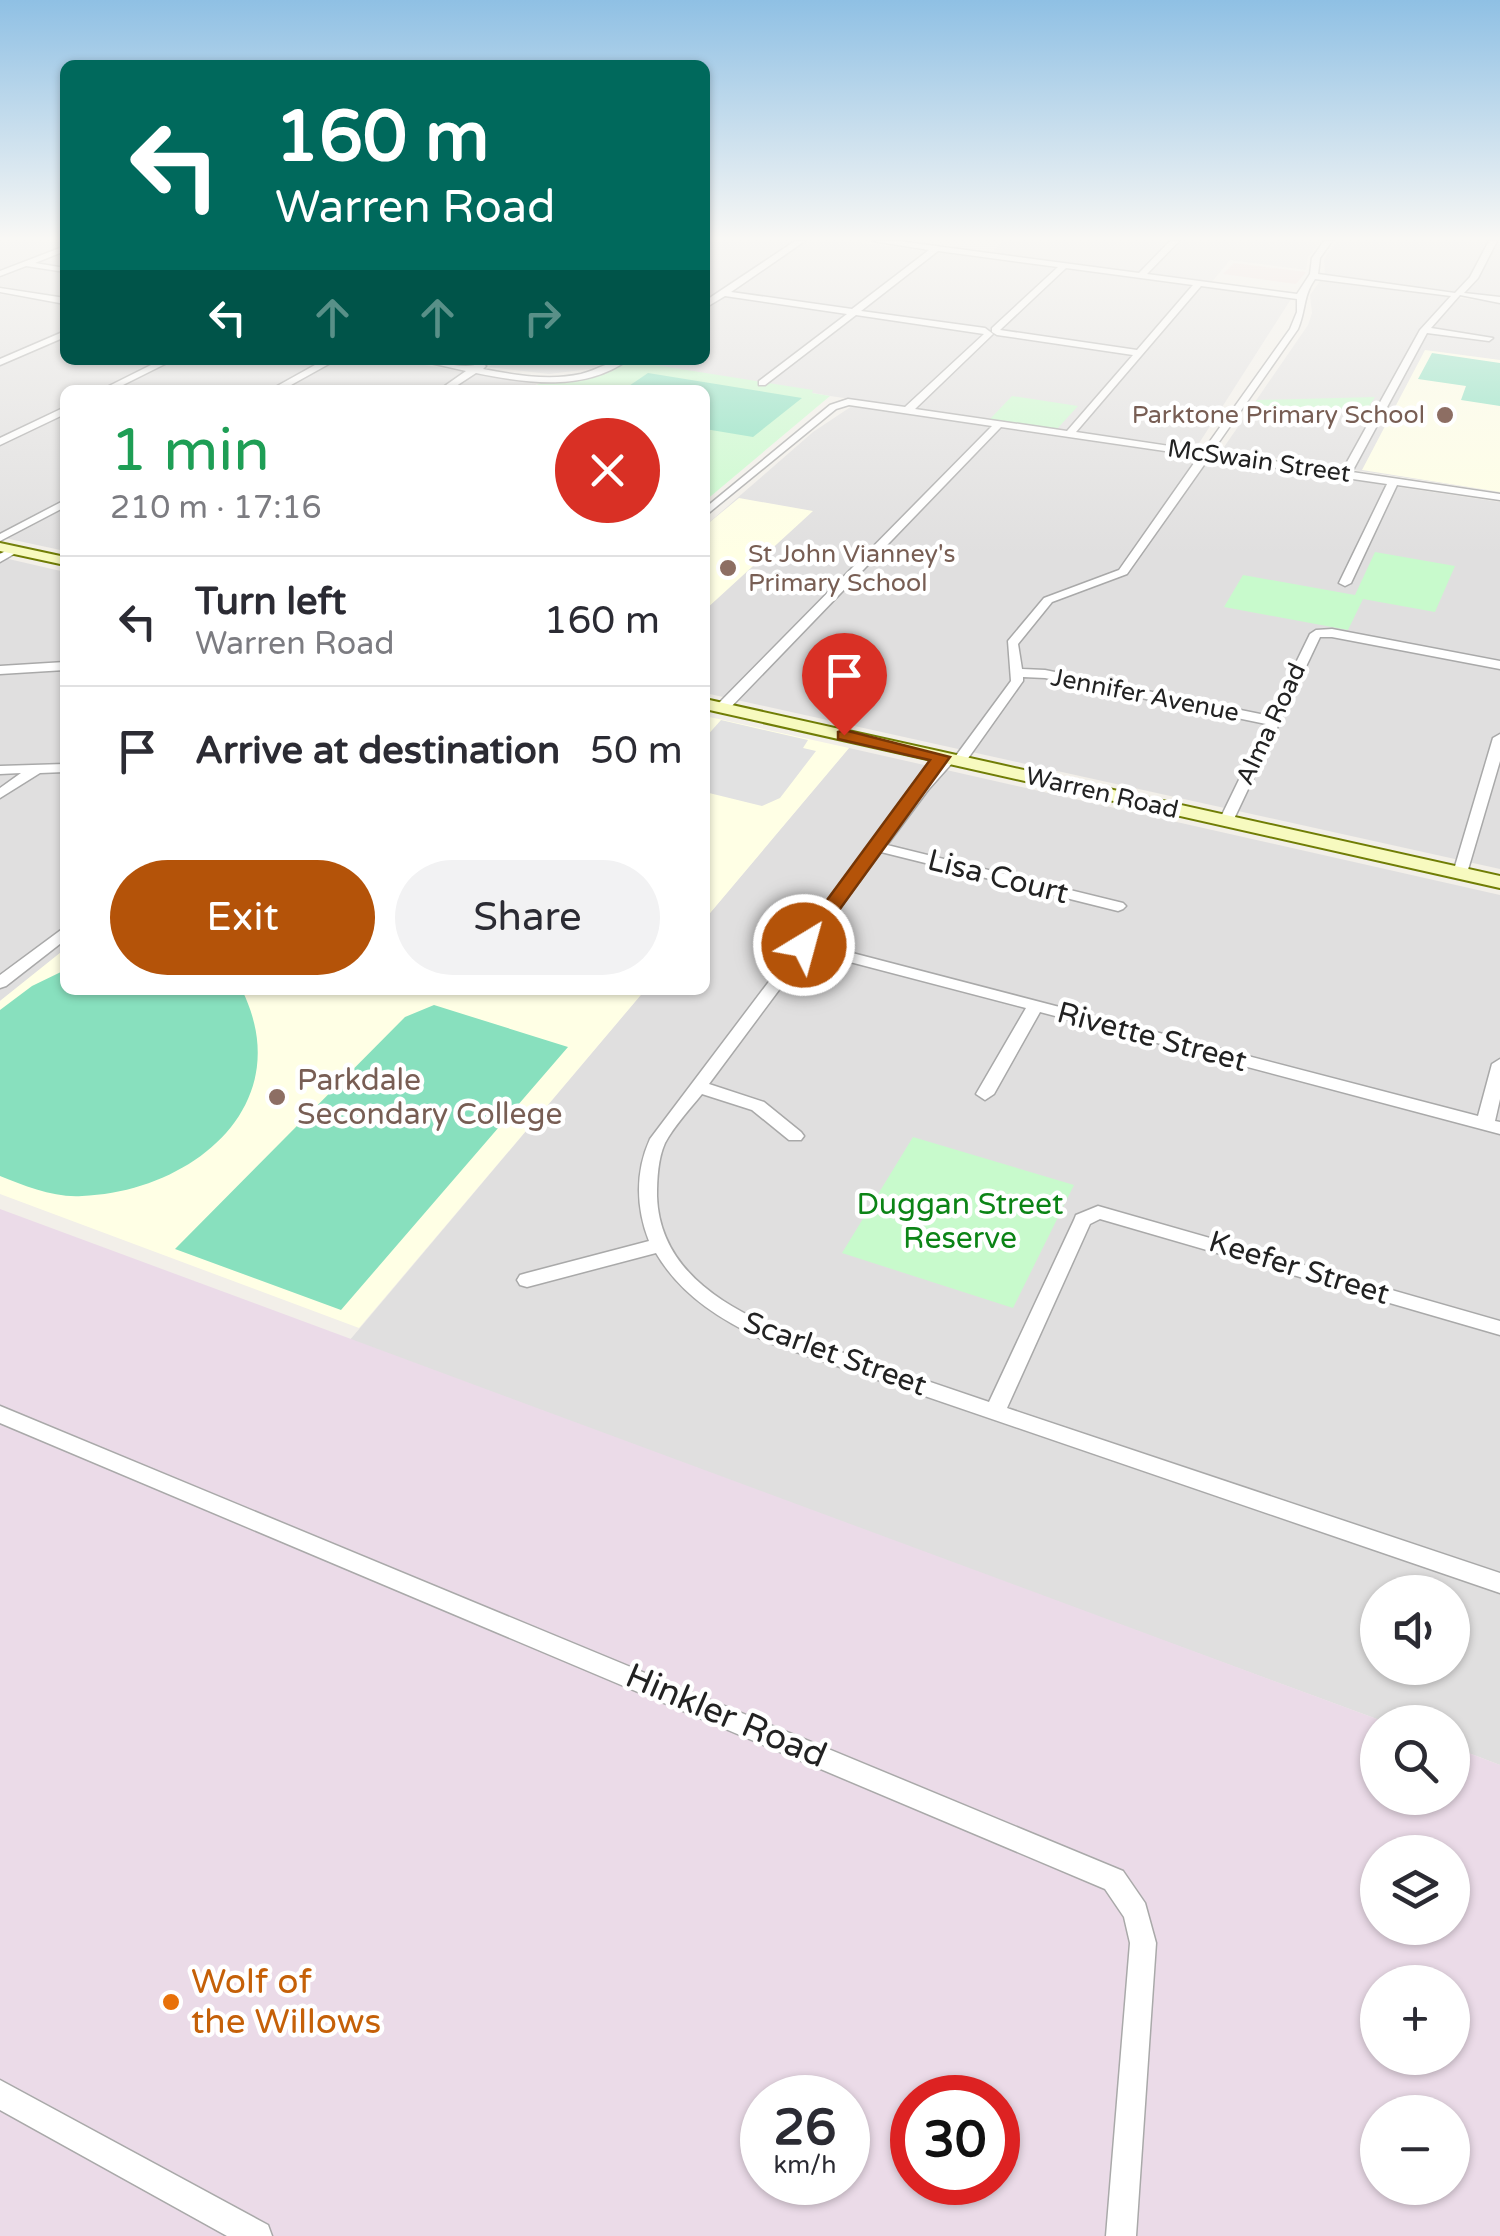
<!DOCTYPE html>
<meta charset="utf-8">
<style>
:root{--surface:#fff;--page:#f2f2f3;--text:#2b2b33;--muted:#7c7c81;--line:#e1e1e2;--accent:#b45309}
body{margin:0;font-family:"Varela Round",sans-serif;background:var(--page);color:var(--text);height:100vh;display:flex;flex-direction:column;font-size:38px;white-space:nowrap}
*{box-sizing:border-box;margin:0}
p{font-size:32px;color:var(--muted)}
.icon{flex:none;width:55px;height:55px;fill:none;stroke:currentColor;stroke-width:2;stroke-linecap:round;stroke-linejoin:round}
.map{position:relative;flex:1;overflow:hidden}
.details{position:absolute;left:60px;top:385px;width:650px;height:610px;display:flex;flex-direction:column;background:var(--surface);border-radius:15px;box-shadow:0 2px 8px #0004}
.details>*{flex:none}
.guide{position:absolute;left:60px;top:60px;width:650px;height:305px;border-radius:15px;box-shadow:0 2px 8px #0004;background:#00695c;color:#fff;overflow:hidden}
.tools{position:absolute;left:1360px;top:1575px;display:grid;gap:20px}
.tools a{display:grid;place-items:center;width:110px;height:110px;border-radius:50%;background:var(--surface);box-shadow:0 2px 8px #0004;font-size:50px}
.speed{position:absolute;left:740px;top:2075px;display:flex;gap:20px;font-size:50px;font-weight:700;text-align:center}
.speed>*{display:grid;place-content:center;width:130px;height:130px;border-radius:50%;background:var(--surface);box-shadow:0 2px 8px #0004;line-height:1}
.speed small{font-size:25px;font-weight:400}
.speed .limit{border:15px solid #d22;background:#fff;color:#111}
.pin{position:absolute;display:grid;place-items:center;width:85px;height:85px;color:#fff;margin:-102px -42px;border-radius:50% 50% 50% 0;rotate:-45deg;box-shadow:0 0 10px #0007}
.pin .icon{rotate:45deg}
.me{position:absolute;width:110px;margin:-55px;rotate:37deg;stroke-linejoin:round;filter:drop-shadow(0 0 8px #0008)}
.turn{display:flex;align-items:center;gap:35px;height:210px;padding:0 50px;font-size:45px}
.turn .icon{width:130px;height:130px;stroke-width:2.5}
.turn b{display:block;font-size:70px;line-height:85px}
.lanes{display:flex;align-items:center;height:95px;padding:0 50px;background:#0003;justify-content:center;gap:50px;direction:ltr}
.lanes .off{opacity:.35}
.round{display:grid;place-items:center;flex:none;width:105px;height:105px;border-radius:52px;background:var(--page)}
.summary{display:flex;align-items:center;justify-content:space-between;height:170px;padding:0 50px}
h1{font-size:60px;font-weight:600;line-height:75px;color:#1e9e55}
.button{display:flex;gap:20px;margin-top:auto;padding:20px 50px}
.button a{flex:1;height:115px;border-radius:60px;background:var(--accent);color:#fff;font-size:40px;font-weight:600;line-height:115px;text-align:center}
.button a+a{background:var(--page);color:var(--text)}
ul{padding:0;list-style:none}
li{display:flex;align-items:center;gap:30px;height:130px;padding:0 50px;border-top:2px solid var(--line)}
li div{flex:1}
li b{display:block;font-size:38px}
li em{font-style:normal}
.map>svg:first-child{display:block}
</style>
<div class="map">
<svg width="1500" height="2236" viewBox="0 0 1500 2236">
<rect width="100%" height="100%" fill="#f2efe9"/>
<!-- residential -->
<path fill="#e0dfdf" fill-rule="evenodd" d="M0,241H65V244L0,270Z
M705,241H850L1291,299L1196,448L830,396L631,361L610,360L590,369L549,374L488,367L500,360H705Z
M1003,241H1321L1308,257L1306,270L1230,260L1211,283L991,253Z
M1337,241H1500V297L1325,275L1324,259Z
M65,253V297L0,286V278Z
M1320,281L1500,303V492L1222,450L1308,325L1312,313L1310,295Z
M0,294L65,305V360H395L537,384L527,390H65V551L0,537Z
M852,406L1500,502V869L705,693V526L813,432Z
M0,557L65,572V949L0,1001Z
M849,748L1500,895V1765L1453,1747L1452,1722H1385L349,1341L645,990H705V919ZM1378,1592H1452V1668H1378Z"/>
<!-- commercial -->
<path fill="#f2dad9" d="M1234,263L1306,272L1296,284L1223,274Z"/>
<!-- industrial -->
<path fill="#ebdbe8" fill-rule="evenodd" d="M0,1209L1385,1722H1378V1798H1452L1453,1747L1500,1765V2236H0ZM1378,1852H1452V1928H1378ZM1378,1982H1452V2058H1378ZM762,2098H848V2182H762ZM912,2098H998V2182H912ZM1378,2112H1452V2188H1378Z"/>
<!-- education -->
<path fill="#ffffe5" d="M1425,350L1500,360V492L1362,470Z
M739,498L813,511L705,610V526Z
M705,716L849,748L705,919Z
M65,949V990H645L359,1328L0,1194V1001Z"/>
<!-- park -->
<path fill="#c8facc" d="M630,361L813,390L812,393L830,396L705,501V390H527C556,371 592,385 630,361Z
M1012,396L1078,406L1057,429L990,419Z
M1375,397L1368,408L1249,411L1257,400Z
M1375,552L1455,566L1435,612L1363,599L1348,630L1224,607L1243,575L1355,595Z
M913,1137L1074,1185L1013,1308L842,1253Z"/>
<!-- pitch -->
<path fill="#88e0be" d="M1432,353L1500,363V406L1461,400L1466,386L1418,379Z
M648,373L802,398L753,437L705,429V390H623Z
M65,970V990H242C299,1106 191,1192 82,1196C54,1198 25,1186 0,1176V1010L32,986Z
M434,1005L568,1047L341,1310L175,1249L405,1017Z"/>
<!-- parking -->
<path fill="#e2e2e2" d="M721,720L808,740L803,748L816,751L780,798L762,806L705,792V738Z"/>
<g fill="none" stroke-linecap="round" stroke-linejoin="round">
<defs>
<path id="street" d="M795,241H805L731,292L852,309L929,250L873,241H898L1139,273L1170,241H1179L1147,274L1297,294L1310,274L1312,258L1324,241H1332L1320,258L1318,274L1455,293L1470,277L1489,241H1497L1478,278L1464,293L1500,297V303L1460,295L1431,328L1493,338L1489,341L1427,333L1352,472L1500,494V500L1397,485L1351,583L1345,586L1339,583L1387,484L1209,458L1127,574L1052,602L1018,644L1022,669L1045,670L1270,716L1310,634L1316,630L1332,629L1500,661V669L1332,637H1320L1233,821L1226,825L1219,821L1266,724L1045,678L1023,677V681L964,764L953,762L928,790L887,845L1123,903L1126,906L1123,909L1118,911L881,852L814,943L1478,1116L1492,1064L1500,1059V1099L1495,1121L1500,1122V1134L1040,1012L994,1094L985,1100L976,1094L1026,1008L808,951L709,1084L764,1102L801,1132L804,1136L801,1140H789L752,1110L702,1094C690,1109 674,1126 665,1143C658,1158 657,1179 657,1196C660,1299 786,1333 865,1360C907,1374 948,1388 989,1402L1074,1220L1076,1215L1098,1206L1500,1321V1335L1100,1219L1090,1224L1007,1408L1500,1573V1593L770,1343C724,1322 682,1297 656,1253L527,1287L520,1285L517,1280L520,1275L527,1273L649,1241C636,1208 635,1172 650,1139L918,784L944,756L955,757L1011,681L1008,641L1044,598L1119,570L1199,456L1001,427L727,711H717V705L992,426L849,405L836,409L705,516V508L830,405L848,399L905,407L984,334L856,315L765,385H759V381L847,314L725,296L705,308V301ZM938,251L1058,267L992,328V332L997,335L1133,355L1067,431L915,409L993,334L985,328L861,311ZM1066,268L1193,285L1137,350L1000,330ZM1315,279L1451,296L1420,330L1342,471L1212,452L1298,329C1306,310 1303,296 1315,279ZM1201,286L1297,299V312L1290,329L1203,451L1076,432Z
M65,246V251L35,263L65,268V272L26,266L0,276V271Z
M0,288L65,298V304L0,292Z
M65,331V337L0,365V359Z
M161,360H173L113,390H101Z
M324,360H336L282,390H270Z
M417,360C437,360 464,371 481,363L486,366L483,369C514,375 549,381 581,374C597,370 611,360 628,360C583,392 526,383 476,373L450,390H439L466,371Z
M65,407V414L0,445V438Z
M65,500V507L0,541V534Z
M11,548L21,550L0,562V554Z
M65,662V670L0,674V666Z
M1500,734V761L1467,873L1460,877L1455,876L1453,873L1493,738Z
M65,764V772L40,773L0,798V788L21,773L0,774V766Z
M65,927V940L6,986L0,988V975Z
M0,1406L1123,1871L1145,1903L1156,1943L1136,2236H1106L1130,1943L1124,1917L1105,1889L0,1423Z
M0,2080L268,2225L272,2236H227L0,2110Z"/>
<path id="secondary" d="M0,543L65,557V565L0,551Z
M705,699L1500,876V888L705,709Z"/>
</defs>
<!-- street casing -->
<use href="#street" stroke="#a9a9a9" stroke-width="3"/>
<!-- secondary casing -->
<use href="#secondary" stroke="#707d05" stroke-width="4"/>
<!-- street -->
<use href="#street" fill="#fff" fill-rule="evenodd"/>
<!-- secondary -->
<use href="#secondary" fill="#f7fabf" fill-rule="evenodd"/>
</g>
<!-- sky -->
<linearGradient id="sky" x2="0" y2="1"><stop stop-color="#8fc0e4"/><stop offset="0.43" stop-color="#f9f8f5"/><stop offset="1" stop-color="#f9f8f5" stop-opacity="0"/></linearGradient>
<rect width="1500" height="555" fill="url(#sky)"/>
<!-- route -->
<path fill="#b45309" stroke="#753606" stroke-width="2.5" d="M844,730L950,757L811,949L804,951L794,945L930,760L838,739V732Z"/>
<!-- markers -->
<g fill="#8d6e63" stroke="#fff" stroke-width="4">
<circle cx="1445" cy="415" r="10"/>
<circle cx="728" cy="568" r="10"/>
<circle cx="277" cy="1097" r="10"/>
</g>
<circle fill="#e8710a" stroke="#fff" stroke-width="4" cx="171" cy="2002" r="10"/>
<g text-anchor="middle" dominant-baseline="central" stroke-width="9" stroke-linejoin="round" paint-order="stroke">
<!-- far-education labels -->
<g font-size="25" fill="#785e54" stroke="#fff" text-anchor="end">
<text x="1425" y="415">Parktone Primary School</text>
<text x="748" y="554" text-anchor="start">St John Vianney's<tspan x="748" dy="29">Primary School</tspan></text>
</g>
<!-- far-street labels -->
<g font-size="25" fill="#222" stroke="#fff">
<text transform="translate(1259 461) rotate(8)">McSwain Street</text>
<text transform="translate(1145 695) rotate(11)">Jennifer Avenue</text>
<text transform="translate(1271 724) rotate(-65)">Alma Road</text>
<text transform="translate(1102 793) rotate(13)">Warren Road</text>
</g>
<!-- street labels -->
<g font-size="30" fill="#222" stroke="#fff">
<text transform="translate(998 877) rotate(14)">Lisa Court</text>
<text transform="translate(1152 1037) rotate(15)">Rivette Street</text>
<text transform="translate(1299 1268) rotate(17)">Keefer Street</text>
<text transform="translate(835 1354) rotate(20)">Scarlet Street</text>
</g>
<!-- education labels -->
<g font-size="30" fill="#785e54" stroke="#fff" text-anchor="start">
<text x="297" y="1080">Parkdale<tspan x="297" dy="34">Secondary College</tspan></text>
</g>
<!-- park labels -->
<g font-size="30" fill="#0c8416" stroke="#fff">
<text x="960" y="1204">Duggan Street<tspan x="960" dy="34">Reserve</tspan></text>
</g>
<!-- near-street labels -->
<g font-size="35" fill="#222" stroke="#fff">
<text transform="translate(726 1716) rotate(23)">Hinkler Road</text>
</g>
<!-- near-food labels -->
<g font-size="35" fill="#c56008" stroke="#fff" text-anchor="start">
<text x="191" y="1982">Wolf of<tspan x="191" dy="40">the Willows</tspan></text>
</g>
</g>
</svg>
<div class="tools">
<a><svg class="icon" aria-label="sound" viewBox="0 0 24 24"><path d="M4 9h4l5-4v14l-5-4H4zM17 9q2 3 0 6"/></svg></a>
<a><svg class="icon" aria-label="search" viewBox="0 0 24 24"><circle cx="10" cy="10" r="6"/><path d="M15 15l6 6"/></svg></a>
<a><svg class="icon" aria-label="layers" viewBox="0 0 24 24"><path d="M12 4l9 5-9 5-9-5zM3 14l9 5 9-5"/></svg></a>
<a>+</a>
<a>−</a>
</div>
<div class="speed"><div>26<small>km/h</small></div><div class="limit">30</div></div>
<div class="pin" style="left:844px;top:735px;background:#d93025"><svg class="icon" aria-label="arrive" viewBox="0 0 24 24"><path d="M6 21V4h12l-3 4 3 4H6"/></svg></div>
<svg class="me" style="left:804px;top:945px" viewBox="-20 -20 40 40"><circle r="17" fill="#b45309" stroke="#fff" stroke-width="3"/><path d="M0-11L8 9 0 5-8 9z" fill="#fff"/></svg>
<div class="guide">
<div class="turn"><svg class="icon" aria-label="left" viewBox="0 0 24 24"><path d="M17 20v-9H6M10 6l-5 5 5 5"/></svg><div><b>160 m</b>Warren Road</div></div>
<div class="lanes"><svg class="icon" aria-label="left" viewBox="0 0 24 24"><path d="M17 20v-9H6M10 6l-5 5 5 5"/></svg><svg class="icon off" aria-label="ahead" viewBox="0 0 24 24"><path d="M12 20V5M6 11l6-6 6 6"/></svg><svg class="icon off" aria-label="ahead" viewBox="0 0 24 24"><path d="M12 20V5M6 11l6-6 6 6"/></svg><svg class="icon off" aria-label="right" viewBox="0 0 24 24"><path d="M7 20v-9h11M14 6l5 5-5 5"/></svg></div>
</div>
<section class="details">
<div class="summary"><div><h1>1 min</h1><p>210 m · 17:16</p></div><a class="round" style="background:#d93025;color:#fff"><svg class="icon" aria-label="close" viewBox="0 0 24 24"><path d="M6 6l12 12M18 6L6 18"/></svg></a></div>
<ul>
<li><svg class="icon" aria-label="left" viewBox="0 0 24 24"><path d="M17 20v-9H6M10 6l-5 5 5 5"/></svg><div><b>Turn left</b><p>Warren Road</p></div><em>160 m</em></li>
<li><svg class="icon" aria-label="arrive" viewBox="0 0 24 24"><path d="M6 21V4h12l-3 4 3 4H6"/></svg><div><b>Arrive at destination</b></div><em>50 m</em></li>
</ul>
<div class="button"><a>Exit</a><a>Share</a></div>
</section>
</div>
